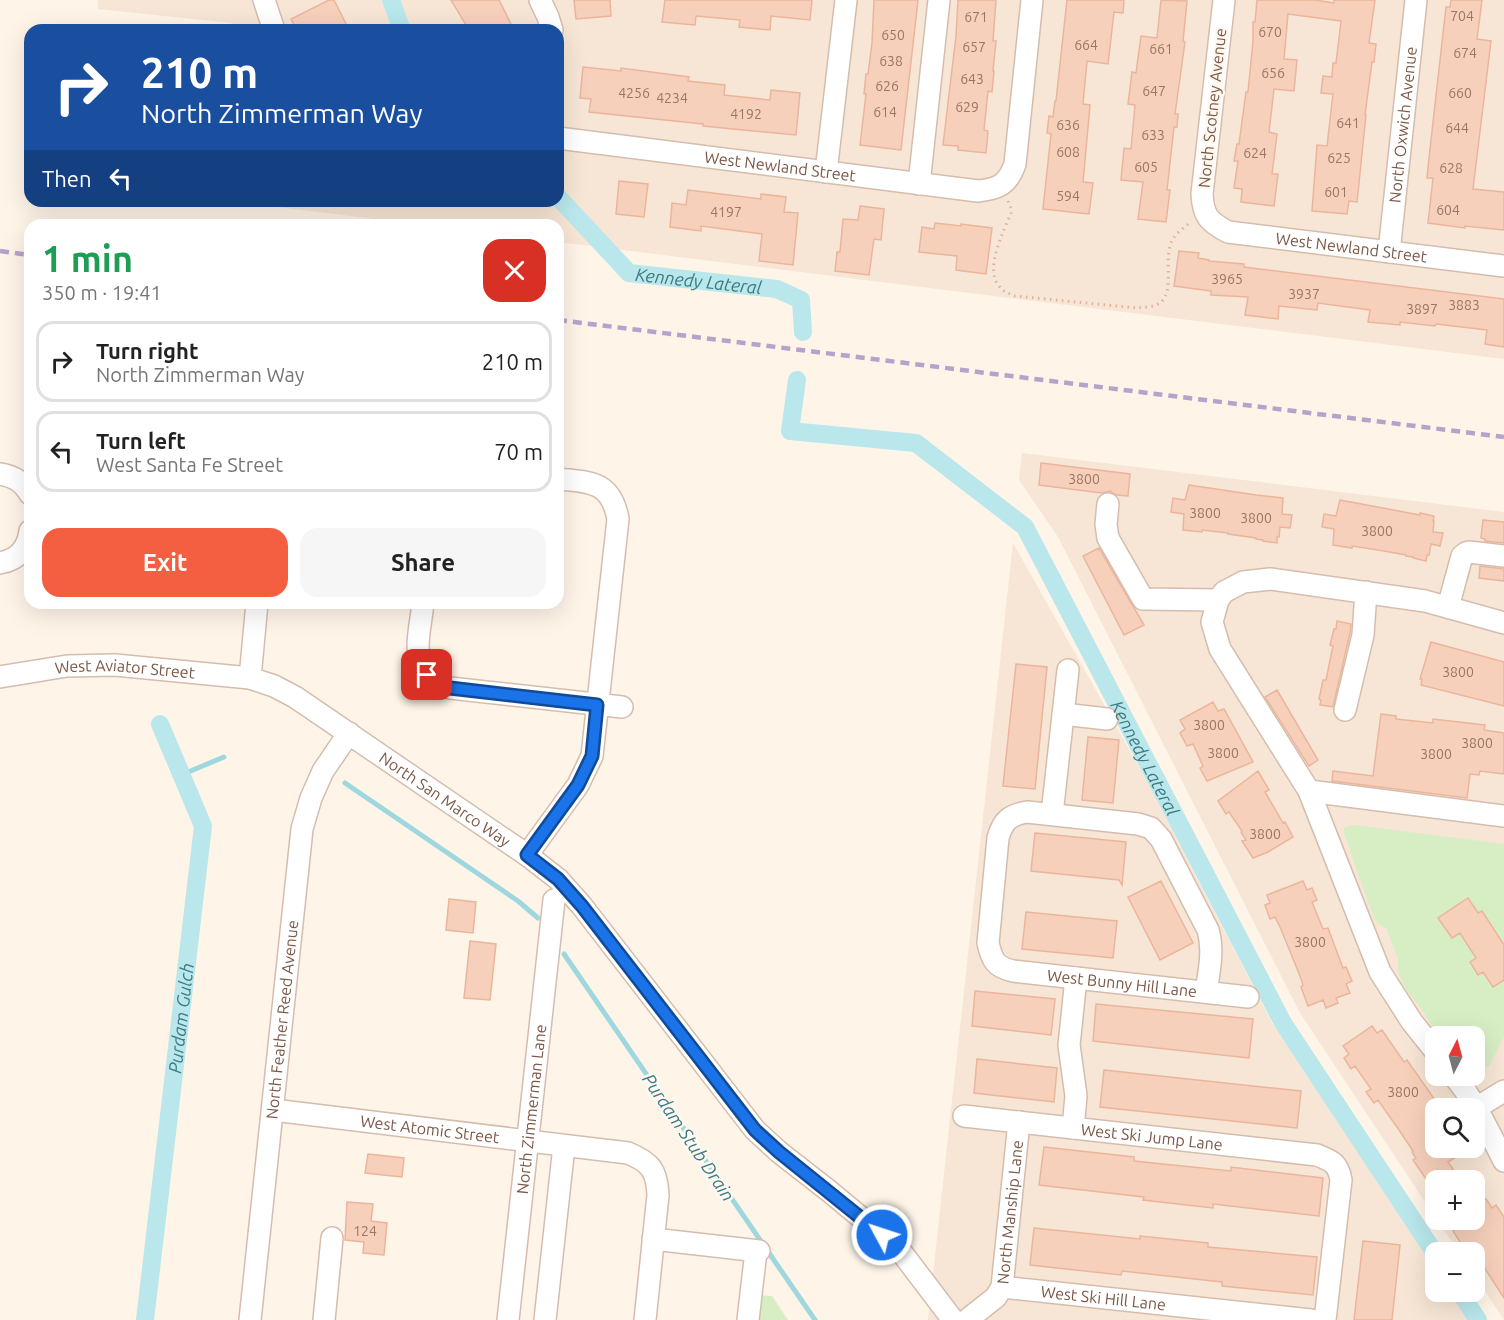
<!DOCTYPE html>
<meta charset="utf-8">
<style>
:root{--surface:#fff;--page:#f6f6f6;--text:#222;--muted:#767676;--line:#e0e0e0;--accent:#f45f41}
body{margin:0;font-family:Ubuntu,sans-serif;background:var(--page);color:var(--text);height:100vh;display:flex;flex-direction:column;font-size:22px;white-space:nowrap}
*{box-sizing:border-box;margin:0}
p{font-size:20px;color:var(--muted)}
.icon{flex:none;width:33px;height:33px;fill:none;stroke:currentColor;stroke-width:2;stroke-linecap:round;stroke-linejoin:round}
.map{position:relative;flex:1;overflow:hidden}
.side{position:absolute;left:24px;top:219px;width:540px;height:390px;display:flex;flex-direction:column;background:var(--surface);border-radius:18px;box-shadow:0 6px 24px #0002}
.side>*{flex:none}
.banner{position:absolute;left:24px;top:24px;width:540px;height:183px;border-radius:18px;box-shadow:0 6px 24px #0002;background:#1a4fa0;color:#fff;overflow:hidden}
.needle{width:39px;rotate:6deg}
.controls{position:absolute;left:1425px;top:1026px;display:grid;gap:12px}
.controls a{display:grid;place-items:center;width:60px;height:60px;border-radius:12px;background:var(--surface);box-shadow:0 6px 24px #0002;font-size:30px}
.pin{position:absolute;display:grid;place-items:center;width:51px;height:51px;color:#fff;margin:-26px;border-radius:12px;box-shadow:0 3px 9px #0006}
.me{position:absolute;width:66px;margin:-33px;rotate:310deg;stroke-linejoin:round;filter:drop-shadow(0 0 4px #0008)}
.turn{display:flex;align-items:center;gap:21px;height:126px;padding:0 18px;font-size:27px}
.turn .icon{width:78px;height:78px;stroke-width:2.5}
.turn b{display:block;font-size:42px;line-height:51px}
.then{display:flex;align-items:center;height:57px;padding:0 18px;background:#0003;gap:12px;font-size:22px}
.round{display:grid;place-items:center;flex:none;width:63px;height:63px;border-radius:18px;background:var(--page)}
.overview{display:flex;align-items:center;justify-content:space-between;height:102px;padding:0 18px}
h1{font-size:36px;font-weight:600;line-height:45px;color:#1e9e55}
.cta{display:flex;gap:12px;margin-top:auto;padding:12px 18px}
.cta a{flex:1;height:69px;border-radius:18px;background:var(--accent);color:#fff;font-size:24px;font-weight:600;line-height:69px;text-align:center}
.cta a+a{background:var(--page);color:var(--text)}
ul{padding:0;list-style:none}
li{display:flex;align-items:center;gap:18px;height:81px;margin:0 12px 9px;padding:0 6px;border:3px solid var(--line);border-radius:18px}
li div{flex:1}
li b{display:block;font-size:22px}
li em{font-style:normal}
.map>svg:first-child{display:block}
</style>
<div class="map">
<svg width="1504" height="1320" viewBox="0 0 1504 1320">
<rect width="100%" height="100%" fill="#fef4e8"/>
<!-- residential -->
<path fill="#f7e6d5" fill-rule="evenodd" d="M98,0H1504V359L558,242V225H423L230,201H558V30H231V23L98,9Z
M1022,453L1504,512V1320L1475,1276L1474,1252H1459L1437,1220H1474V1180H1436L1435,1217L1300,1013L1058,537L1019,480ZM1436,1036H1474V1076H1436ZM1436,1108H1474V1148H1436Z
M1013,543L1147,781L1273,1025L1435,1266L1436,1292H1453L1472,1320H928Z"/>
<!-- green -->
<path fill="#d7eec4" d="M1354,825L1504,844V1037L1489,1066L1475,1069L1474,1036H1440L1403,984L1398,972V959L1386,928L1377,923L1373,916L1343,831L1345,827Z
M759,1295L772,1296L788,1320H757Z"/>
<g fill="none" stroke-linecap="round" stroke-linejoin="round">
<!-- stream -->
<path stroke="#9ed8de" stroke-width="5" d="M181,775L224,757
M345,783L518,901L538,918
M564,954L815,1320"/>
<!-- canal -->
<g stroke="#b9e7eb" stroke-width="18">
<path d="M391,0L402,30"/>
<path id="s1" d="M558,197L629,273L777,289L801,300L803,332"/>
<path id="s2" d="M797,380L790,431L916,443L1025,527L1283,1023L1436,1255"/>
<path d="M1460,1292L1478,1320"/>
<path id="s3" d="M145,1320L203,826L160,724"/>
</g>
</g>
<!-- building -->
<path fill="#f7d0bc" stroke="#ebb59b" stroke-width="1.5" d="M329,0H334L349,30H297L291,19Z
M451,0H499L514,30H469Z
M574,0H610L611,16L576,19Z
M665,0H812L810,20L771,16L770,30L739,27L740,20L696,16L695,25L662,22Z
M874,0H918L901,150L860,145L866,94H864L866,74H868L872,43Z
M958,0H996L993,41H996L993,71H994L992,92L988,91L984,130L988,131L986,153L958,150V146L943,145L956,36Z
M1067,0H1124L1123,13L1114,12L1108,64L1087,61L1083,104L1090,105L1083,182L1093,183L1089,214L1043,209L1051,134L1047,133L1049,116L1053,117L1055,101H1056Z
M1161,0L1187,1L1183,41L1185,42L1175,114H1178L1177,127H1174L1167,190H1170L1166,222L1138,219L1143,182L1121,180L1124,148L1131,149L1135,105L1128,104L1132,72L1136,73L1141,36L1157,38Z
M1257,0H1315L1334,3V0H1375L1369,43L1376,44L1374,62H1372L1365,115H1366L1357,202L1349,201L1347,214L1312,211L1317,145L1327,146L1333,94L1321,93L1323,76L1332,77L1333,63H1336L1341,21L1288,14L1284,59L1297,60L1294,91L1274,89L1269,132L1277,134L1272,174H1278L1274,206L1241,202L1242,189L1234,188L1238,161H1234L1237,144H1239L1246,92H1248L1253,41V22H1255Z
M1451,0H1482L1477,39L1491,41L1473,189L1504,192V230L1465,226V228L1428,223L1433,178H1427L1429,158L1446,7H1450Z
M583,67L621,71V68L689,77L688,81L725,85L724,95L770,100L771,90L800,93L796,135L703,126V124L589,112L591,99L580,98Z
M619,181L648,184L644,217L616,214Z
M688,190L761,199V194L786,197L784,212L798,213L793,265L759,261L762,234L701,226V231L670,227L672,203L686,205Z
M860,206L884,209L881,240L874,239L869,275L835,271L837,252H840L843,219L858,220Z
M935,223L961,226V224L992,228L986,274L956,270L957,256L919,252L922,227L934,229Z
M1179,251L1199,253L1198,258L1209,260V261L1244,264V267L1504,299V347L1485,344L1487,330L1436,324L1435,326L1400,322V325L1368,322L1370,310L1318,303L1317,310L1279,306L1278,319L1245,315L1248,297L1211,295V291L1174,286Z
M1041,463L1130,474L1128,496L1116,495L1110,491L1102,493L1039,485Z
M1189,485L1256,495L1283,498L1282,514L1292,515L1290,528L1280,527L1279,537H1277V543L1263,541V540L1256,539V538L1228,534V533L1202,530V532L1183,530L1184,514L1171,512L1173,498L1185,500Z
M1340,500L1420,515V513L1434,516L1433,521H1434L1433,532L1443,533L1440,546L1431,544L1429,555H1427L1426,561L1413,558V557L1406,556V555L1378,550L1352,546V548L1333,545L1334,529L1322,527L1324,514L1336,516Z
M1483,520L1504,522V543L1485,541V539L1481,538Z
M1099,548L1144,625L1124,635L1083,556Z
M1480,566L1504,569V581L1479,578Z
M1337,621L1351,624L1350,633L1333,707L1320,705L1321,700L1319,699L1323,680H1326L1333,646L1330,645L1334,629H1336Z
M1431,642L1504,662V706L1421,685L1422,679H1420Z
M1016,664L1047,667L1035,789L1003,786Z
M1277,690L1318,760L1309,766L1265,697Z
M1213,702L1218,711L1224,709L1253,762L1207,781L1200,768L1203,766L1193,744L1187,746L1180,733L1185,729L1180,720Z
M1381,714L1396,716V719L1433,723V719L1485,725L1484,730L1504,733V774L1480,771L1479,775L1470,774L1467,798L1332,781L1333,771L1373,776Z
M1088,737L1119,740L1113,803L1082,800Z
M1258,771L1269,790L1265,792L1283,823L1285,822L1293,837L1268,852L1253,858L1242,841L1246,840L1241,832L1242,831L1229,812L1226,814L1218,801Z
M1035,833L1126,842L1122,885L1119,880L1031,871Z
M1161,881L1193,943L1160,960L1128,897Z
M1303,881L1307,890L1312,888L1317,900L1312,902L1323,929L1328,928L1343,968L1346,967L1352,981L1346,984L1350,993L1336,998L1338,1003L1326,1008L1323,1000L1308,1006L1301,987L1303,985L1300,976L1280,927L1275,917L1270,919L1265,905L1270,903L1267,895Z
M1468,898L1478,913L1482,911L1504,945V980L1493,987L1483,972L1478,975L1470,962L1476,958L1460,933L1452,938L1438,918Z
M449,899L476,902L473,933L446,930Z
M1026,912L1117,921L1113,958L1022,949Z
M470,941L496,944L490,1000L464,998Z
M975,991L1055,999L1051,1035L972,1026Z
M1096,1004L1253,1019L1249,1058L1093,1041Z
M1372,1026L1377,1033L1382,1030L1404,1062L1407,1060L1440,1107L1436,1108V1148H1470L1448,1162L1453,1169L1443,1177L1438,1170L1426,1179L1413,1160L1416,1158L1412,1152L1413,1151L1399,1130L1378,1100L1374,1103L1366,1092L1371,1089L1355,1066L1351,1069L1344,1058L1349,1054L1343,1046Z
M977,1059L1057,1068L1054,1102L974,1093Z
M1104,1070L1301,1091L1297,1128L1100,1107Z
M1044,1147L1134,1157V1161L1231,1171V1167L1323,1178L1319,1216L1213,1204V1208L1143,1200L1144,1197L1039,1185Z
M368,1154L404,1158L402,1177L365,1173Z
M1486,1199L1492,1208L1496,1205L1504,1217V1298L1473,1250L1471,1251L1466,1243L1462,1245L1453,1231L1459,1227L1454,1220H1474V1207Z
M347,1202L373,1204L371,1221L387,1223L384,1255L363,1253L364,1242L345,1240Z
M1034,1228L1140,1239V1236L1208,1243V1247L1317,1257L1313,1295L1222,1286V1282L1122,1271L1121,1275L1030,1265Z
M1363,1241L1400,1245L1392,1320H1354Z"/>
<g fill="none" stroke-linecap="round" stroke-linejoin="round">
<defs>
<g id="minor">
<path d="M264,0L274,30"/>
<path d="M540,0L548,17L552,30"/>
<path id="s4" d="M1224,0L1202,194C1203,216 1209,222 1228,232L1504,266"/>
<path id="s5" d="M558,138L978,191C999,189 1008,184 1015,164L1032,0"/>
<path d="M826,172L846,0"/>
<path d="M919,184L939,0"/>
<path id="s6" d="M1389,252L1416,0"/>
<path d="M0,474C14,476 23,482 30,494"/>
<path d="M1108,504L1106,524L1108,538L1143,599L1218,600"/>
<path d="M0,563C18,560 28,548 30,531"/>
<path d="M423,603C419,641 406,672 450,688L622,707"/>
<path d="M1448,607L1462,556L1466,553L1469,552L1504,556"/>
<path id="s7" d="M0,677L67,666L115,665L250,678L274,686L295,697L527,855L558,879L582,906L755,1130L779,1152L829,1191L899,1249L953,1320"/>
<path d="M250,678L257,603"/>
<path d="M1345,710L1363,635L1366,592"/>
<path d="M1063,714L1107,719"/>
<path d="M1309,791L1504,816"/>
<path d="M1052,814L1068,670"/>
<path d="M527,855L578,785L592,756L618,519C611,481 590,482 558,479"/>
<path id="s8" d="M1206,992C1209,972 1214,950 1208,930L1161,839L1151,828L1138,824L1027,812C1010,815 1003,820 998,838L988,943C992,960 995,967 1013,971L1248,997"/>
<path d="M1436,1052L1412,1022L1380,972L1309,791L1220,649L1212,622L1218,600L1224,592L1243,582L1270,579L1425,601L1504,623"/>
<path d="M1454,1076C1475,1101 1489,1132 1504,1161"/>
<path d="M1476,1108L1504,1091"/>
<path id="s9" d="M273,1110L628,1153C650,1162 657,1170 658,1195L645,1320"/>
<path id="s10" d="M964,1116L1317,1155C1332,1161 1338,1163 1341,1180L1325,1320"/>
<path d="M1073,1128L1076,1096L1069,1045L1076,978"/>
<path d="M653,1239L759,1251"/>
<path id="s11" d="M1002,1287L1311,1320"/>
<path id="s12" d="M250,1320L302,829L311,798L323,771L349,733"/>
<path d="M324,1320L332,1238"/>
<path id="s13" d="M508,1320L554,900"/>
<path d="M545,1320L564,1146"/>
<path d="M748,1320L756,1251"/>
<path id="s14" d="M967,1320L996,1297L1002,1287L1019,1122"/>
</g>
</defs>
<!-- minor casing -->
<use href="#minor" stroke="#d5bdae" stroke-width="24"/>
<!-- path -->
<path stroke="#ddb39e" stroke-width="3" stroke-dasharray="1.5 4.5" stroke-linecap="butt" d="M1008,201L1011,208V213C1004,231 984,269 999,286C1003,292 1009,293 1015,296L1137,308C1145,307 1154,307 1160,303C1176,291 1162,255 1173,239C1177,232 1185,227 1191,222"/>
<!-- minor -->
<use href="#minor" stroke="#fff" stroke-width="21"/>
<!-- rail -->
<path stroke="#b6a3cb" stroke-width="4.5" stroke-dasharray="9 6" stroke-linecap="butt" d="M0,251L30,255
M558,320L1504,437"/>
</g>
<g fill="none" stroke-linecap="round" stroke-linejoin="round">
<defs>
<path id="route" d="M427,675L438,684L450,688L597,705L592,756L578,785L527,855L558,879L582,906L755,1130L779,1152L882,1235"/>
</defs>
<!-- route casing -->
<use href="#route" stroke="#114b97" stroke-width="15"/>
<!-- route -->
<use href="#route" stroke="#1a73e8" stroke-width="10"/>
</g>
<g text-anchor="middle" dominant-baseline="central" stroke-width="5" stroke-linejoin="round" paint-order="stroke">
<!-- number labels -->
<g font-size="14" fill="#9b7665">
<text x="1462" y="16">704</text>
<text x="976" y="17">671</text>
<text x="1270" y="32">670</text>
<text x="893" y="35">650</text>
<text x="1086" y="45">664</text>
<text x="974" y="47">657</text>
<text x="1161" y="49">661</text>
<text x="1465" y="53">674</text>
<text x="891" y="61">638</text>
<text x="1273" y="73">656</text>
<text x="972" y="79">643</text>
<text x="887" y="86">626</text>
<text x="1154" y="91">647</text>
<text x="634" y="93">4256</text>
<text x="1460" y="93">660</text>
<text x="672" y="98">4234</text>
<text x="967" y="107">629</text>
<text x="885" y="112">614</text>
<text x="746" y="114">4192</text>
<text x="1348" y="123">641</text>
<text x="1068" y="125">636</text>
<text x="1457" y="128">644</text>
<text x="1153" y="135">633</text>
<text x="1068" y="152">608</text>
<text x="1255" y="153">624</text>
<text x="1339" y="158">625</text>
<text x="1146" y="167">605</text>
<text x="1451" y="168">628</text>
<text x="1336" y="192">601</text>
<text x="1068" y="196">594</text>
<text x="1448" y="210">604</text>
<text x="726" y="212">4197</text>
<text x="1227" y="279">3965</text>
<text x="1304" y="294">3937</text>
<text x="1464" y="305">3883</text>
<text x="1422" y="309">3897</text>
<text x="1084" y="479">3800</text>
<text x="1205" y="513">3800</text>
<text x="1256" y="518">3800</text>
<text x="1377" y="531">3800</text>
<text x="1458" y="672">3800</text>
<text x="1209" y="725">3800</text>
<text x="1477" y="743">3800</text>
<text x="1223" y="753">3800</text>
<text x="1436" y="754">3800</text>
<text x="1265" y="834">3800</text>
<text x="1310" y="942">3800</text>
<text x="1403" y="1092">3800</text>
<text x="365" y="1231">124</text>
</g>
<!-- street labels -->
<g font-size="16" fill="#7c5848" stroke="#fff8f0">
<text transform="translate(1212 108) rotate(-84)">North Scotney Avenue</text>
<text stroke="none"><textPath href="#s6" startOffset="128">North Oxwich Avenue</textPath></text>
<text stroke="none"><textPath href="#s5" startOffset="224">West Newland Street</textPath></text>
<text stroke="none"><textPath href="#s4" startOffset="369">West Newland Street</textPath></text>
<text stroke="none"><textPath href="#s7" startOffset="126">West Aviator Street</textPath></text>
<text stroke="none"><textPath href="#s7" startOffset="482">North San Marco Way</textPath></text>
<text stroke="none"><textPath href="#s8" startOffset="603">West Bunny Hill Lane</textPath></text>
<text stroke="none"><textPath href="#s12" startOffset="302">North Feather Reed Avenue</textPath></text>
<text stroke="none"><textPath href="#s13" startOffset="212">North Zimmerman Lane</textPath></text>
<text stroke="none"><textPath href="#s9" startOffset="158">West Atomic Street</textPath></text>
<text stroke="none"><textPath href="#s10" startOffset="189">West Ski Jump Lane</textPath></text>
<text stroke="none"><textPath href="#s14" startOffset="124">North Manship Lane</textPath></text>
<text stroke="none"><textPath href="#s11" startOffset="102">West Ski Hill Lane</textPath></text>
</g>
<!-- water labels -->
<g font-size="18" font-style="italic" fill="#3a7b82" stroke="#fff8f0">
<text stroke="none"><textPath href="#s1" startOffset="174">Kennedy Lateral</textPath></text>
<text stroke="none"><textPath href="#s2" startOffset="576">Kennedy Lateral</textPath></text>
<text stroke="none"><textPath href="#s3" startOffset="304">Purdam Gulch</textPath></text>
<text transform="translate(689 1137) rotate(56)">Purdam Stub Drain</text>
</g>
</g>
</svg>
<div class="controls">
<a><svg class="needle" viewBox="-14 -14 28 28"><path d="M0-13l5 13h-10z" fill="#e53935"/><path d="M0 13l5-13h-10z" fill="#767676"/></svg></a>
<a><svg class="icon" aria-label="search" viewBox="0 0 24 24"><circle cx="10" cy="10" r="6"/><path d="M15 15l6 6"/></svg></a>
<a>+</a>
<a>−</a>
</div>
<div class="pin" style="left:427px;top:675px;background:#d93025"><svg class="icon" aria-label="arrive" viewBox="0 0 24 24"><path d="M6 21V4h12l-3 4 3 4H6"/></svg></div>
<svg class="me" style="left:882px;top:1235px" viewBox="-20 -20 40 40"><circle r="17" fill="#1a73e8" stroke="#fff" stroke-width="3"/><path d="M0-11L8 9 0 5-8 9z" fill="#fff"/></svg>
<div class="banner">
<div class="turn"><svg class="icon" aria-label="right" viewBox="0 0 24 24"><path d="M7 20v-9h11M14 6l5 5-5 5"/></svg><div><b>210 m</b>North Zimmerman Way</div></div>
<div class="then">Then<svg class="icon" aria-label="left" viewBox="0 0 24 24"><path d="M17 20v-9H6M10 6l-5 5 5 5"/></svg></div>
</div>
<section class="side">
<div class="overview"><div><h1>1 min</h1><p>350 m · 19:41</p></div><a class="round" style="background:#d93025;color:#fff"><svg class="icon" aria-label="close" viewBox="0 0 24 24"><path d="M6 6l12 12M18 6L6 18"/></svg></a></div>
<ul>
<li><svg class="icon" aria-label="right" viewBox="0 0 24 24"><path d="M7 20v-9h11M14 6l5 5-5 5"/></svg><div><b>Turn right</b><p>North Zimmerman Way</p></div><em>210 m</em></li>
<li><svg class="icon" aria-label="left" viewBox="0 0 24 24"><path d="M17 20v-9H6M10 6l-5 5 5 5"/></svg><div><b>Turn left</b><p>West Santa Fe Street</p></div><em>70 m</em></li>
</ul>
<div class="cta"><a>Exit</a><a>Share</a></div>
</section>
</div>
